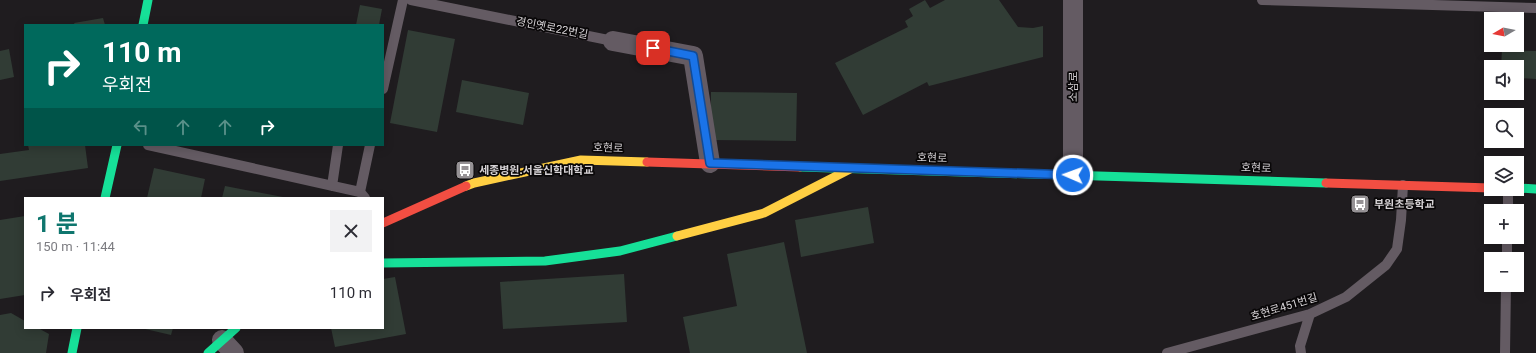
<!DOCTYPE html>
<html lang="ko">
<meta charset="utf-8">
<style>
:root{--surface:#fff;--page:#f2f2f3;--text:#2b2b33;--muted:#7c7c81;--accent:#0f766e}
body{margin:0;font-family:Roboto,"Noto Sans KR",sans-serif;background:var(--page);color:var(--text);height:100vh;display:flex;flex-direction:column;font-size:15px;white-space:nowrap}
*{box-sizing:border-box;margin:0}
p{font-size:13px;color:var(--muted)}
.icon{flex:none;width:22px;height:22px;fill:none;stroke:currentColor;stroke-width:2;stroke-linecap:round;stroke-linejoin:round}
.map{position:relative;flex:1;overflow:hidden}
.drawer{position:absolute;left:24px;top:197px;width:360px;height:132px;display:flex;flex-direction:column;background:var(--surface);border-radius:0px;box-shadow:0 2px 10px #0003}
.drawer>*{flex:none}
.banner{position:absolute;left:24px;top:24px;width:360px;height:122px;border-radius:0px;box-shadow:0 2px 10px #0003;background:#00695c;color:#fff;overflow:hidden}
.needle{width:26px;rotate:260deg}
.buttons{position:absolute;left:1484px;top:12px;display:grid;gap:8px}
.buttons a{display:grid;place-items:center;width:40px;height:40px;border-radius:0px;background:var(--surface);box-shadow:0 2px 10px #0003;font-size:20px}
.pin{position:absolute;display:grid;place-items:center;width:34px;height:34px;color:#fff;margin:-17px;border-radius:8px;box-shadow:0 2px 6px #0006}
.me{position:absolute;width:44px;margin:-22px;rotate:272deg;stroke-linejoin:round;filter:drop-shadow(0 0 3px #0008)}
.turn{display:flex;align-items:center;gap:14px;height:84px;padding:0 12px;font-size:18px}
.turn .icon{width:52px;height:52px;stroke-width:2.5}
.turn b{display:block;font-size:28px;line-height:34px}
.lanes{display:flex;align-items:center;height:38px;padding:0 12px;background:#0003;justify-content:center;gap:20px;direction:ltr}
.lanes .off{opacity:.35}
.round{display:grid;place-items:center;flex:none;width:42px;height:42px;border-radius:0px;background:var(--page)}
.overview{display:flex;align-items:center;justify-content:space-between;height:68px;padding:0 12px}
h1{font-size:24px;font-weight:700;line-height:30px;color:var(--accent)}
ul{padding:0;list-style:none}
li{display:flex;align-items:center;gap:12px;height:56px;padding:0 12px}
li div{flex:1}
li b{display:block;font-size:15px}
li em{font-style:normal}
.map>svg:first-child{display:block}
</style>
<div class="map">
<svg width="1536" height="353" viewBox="0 0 1536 353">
<rect width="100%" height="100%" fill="#1f1c1f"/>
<!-- building -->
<path fill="#313c35" d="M925,0L930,8L945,0H999L1018,27L1033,28L1043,26V57L929,86L927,82L863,115L835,63L908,27L905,21L913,16L909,9Z
M360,5L382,9L379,25H356Z
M103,18L105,25H75L74,23Z
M408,30L455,39L437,132L390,123Z
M9,49L14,77L0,80V51Z
M1502,50L1536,51V79L1517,78V67H1501Z
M462,80L529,93L523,125L456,112Z
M711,92L797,93L796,141L711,140Z
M28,145H85L88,168L0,181V154L29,150Z
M154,168L205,179L201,198H147Z
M225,186L283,197V198H222Z
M868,207L874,243L801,257L795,220Z
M25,216V295L0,299V220Z
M784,242L807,353H690L683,317L737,306L727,254Z
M624,274L627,322L503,329L500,282Z
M395,277L406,334L335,347L331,328H383V279Z
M11,313L25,321V328H38L49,334L46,353H0V315Z
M141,328H173L171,335Z"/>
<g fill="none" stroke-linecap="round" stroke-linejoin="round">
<!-- lane -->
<path stroke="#645b63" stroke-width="10" d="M411,0L613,41
M1262,0L1536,8
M383,89L403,0
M148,145L360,192
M332,186L338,145
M365,198L360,192L370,145
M1508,211V189
M1507,259V237
M1167,353L1310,314L1346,297L1386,265L1397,249L1401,220L1403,185
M1301,353L1300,346L1310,314
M1505,353L1506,285"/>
<!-- street -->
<path stroke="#645b63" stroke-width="20" d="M613,41L693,56L710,163
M1073,175V0
M222,340L234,353"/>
<!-- fast -->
<path stroke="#16e098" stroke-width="9" d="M143,25L148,0
M800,167L1326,183
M1517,188L1536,189
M105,198L117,145
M383,263L545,261L620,251L677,236
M72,353L77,328
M208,353L236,328"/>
<!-- slow -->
<path stroke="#ffcf43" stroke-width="9" d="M466,186L474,183L581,160L647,162
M677,236L764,213L852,168"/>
<!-- jam -->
<path stroke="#f24e42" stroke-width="9" d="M647,162L800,167
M1326,183L1491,188
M383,223L466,186"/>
</g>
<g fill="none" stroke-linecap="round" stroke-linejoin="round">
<defs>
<path id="route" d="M653,48L693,56L710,163L1073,175"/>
</defs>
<!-- route casing -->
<use href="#route" stroke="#114b97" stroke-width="10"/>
<!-- route -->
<use href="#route" stroke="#1a73e8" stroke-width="7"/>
</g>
<!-- icons -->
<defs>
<symbol id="bus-square" viewBox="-11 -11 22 22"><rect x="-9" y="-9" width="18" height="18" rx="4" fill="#969295" stroke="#090708"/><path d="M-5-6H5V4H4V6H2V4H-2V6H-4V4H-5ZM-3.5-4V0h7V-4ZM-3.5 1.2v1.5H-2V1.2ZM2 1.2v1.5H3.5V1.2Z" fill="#fff"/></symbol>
</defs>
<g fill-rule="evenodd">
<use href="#bus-square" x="454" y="159" width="22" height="22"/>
<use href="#bus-square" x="1349" y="193" width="22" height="22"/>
</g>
<g text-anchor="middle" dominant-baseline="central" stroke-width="3.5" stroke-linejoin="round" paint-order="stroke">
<!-- street labels -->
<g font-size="11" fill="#d6d2d5" stroke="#090708">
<text transform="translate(552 28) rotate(11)">경인옛로22번길</text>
<text transform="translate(1073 87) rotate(-90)">소삼로</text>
<text transform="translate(608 148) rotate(2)">호현로</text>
<text transform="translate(932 158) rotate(2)">호현로</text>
<text transform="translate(1256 168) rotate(2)">호현로</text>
<text transform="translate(1284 307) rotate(-17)">호현로451번길</text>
</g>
<!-- poi labels -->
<g font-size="11" font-weight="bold" fill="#d6d2d5" stroke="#090708" text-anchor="start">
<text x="479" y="170">세종병원.서울신학대학교</text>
<text x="1374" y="204">부원초등학교</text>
</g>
</g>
</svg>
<div class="buttons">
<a><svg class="needle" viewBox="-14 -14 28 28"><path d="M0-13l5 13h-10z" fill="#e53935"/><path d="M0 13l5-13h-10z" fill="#7c7c81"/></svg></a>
<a><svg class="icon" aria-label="sound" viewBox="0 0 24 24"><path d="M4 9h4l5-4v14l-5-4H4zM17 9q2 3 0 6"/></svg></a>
<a><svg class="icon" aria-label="search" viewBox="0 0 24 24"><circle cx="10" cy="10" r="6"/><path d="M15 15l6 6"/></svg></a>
<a><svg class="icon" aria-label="layers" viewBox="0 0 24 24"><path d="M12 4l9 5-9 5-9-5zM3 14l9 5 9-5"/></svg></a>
<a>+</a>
<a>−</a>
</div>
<div class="pin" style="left:653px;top:48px;background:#d93025"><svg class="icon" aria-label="arrive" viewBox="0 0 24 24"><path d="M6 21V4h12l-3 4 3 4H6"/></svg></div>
<svg class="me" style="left:1073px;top:175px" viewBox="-20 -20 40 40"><circle r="17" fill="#1a73e8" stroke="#fff" stroke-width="3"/><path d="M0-11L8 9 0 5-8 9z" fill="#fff"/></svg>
<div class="banner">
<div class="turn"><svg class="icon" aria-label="right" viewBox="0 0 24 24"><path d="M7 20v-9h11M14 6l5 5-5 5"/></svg><div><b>110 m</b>우회전</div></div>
<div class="lanes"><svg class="icon off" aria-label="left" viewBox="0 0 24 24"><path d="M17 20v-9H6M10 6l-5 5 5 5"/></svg><svg class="icon off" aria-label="ahead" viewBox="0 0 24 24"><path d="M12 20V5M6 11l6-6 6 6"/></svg><svg class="icon off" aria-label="ahead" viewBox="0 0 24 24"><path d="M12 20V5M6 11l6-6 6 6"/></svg><svg class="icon" aria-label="right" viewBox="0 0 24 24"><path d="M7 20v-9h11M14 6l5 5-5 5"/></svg></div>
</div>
<section class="drawer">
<div class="overview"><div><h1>1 분</h1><p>150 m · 11:44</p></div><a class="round"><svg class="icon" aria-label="close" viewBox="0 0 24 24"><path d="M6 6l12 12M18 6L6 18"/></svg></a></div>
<ul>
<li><svg class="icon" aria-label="right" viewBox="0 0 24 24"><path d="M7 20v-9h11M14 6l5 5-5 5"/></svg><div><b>우회전</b></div><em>110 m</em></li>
</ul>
</section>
</div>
